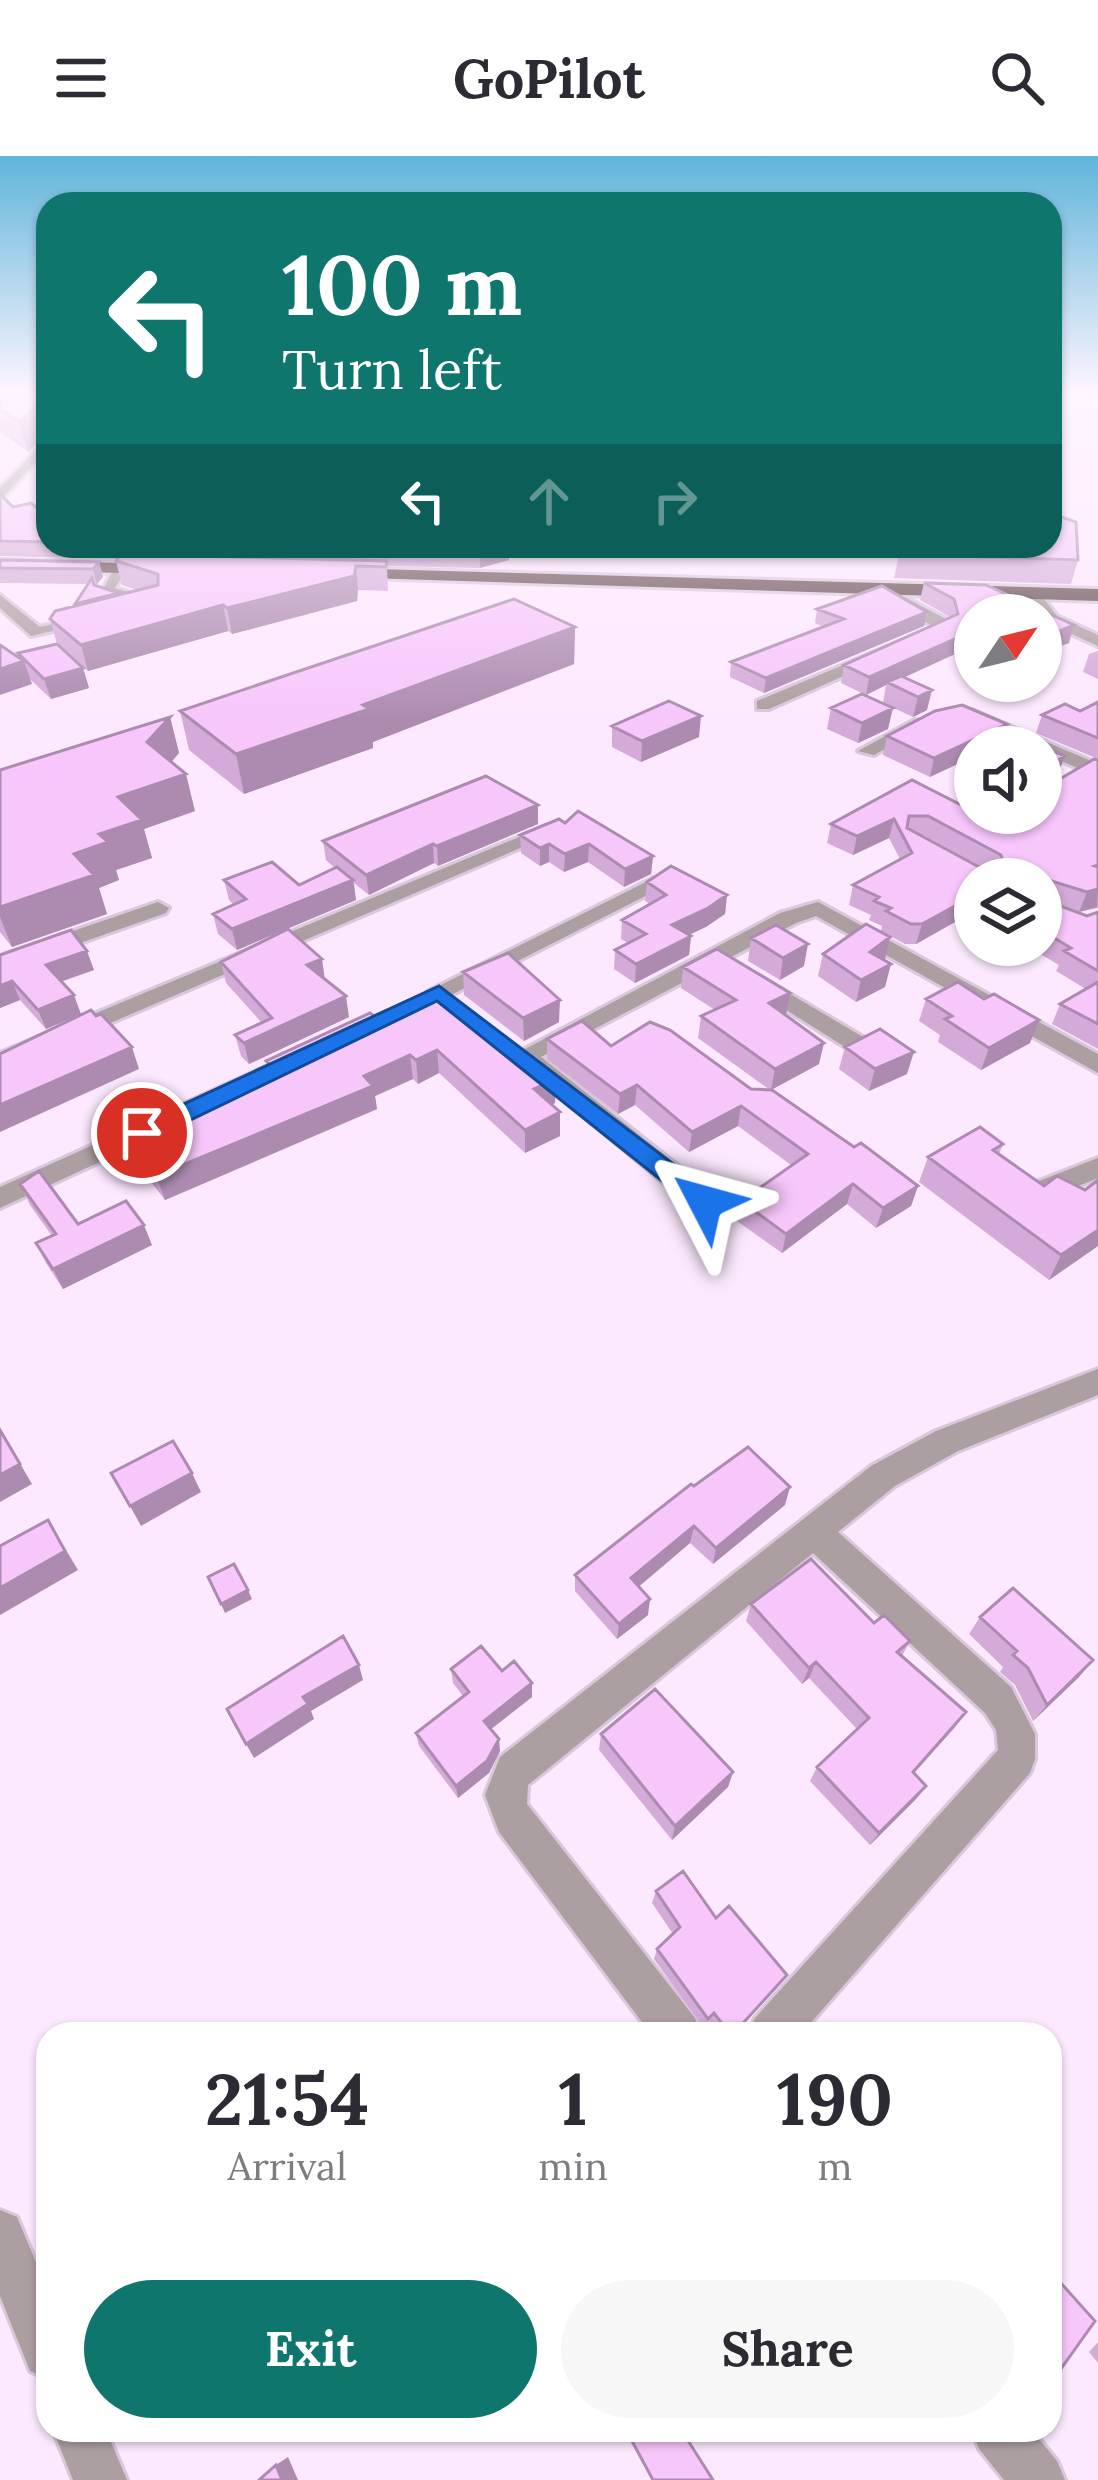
<!DOCTYPE html>
<style>
:root{--surface:#fff;--page:#f7f7f7;--text:#2b2b33;--muted:#7c7c81;--accent:#0f766e}
body{margin:0;font-family:Lora,serif;background:var(--page);color:var(--text);height:100vh;display:flex;flex-direction:column;font-size:45px;white-space:nowrap}
*{box-sizing:border-box;margin:0}
p{font-size:39px;color:var(--muted)}
.icon{flex:none;width:66px;height:66px;fill:none;stroke:currentColor;stroke-width:2;stroke-linecap:round;stroke-linejoin:round}
.map{position:relative;flex:1;overflow:hidden}
.panel{position:absolute;left:36px;top:1866px;width:1026px;height:420px;display:flex;flex-direction:column;background:var(--surface);border-radius:36px;box-shadow:0 3px 9px #0004}
.panel>*{flex:none}
.guide{position:absolute;left:36px;top:36px;width:1026px;height:366px;border-radius:36px;box-shadow:0 3px 9px #0004;background:#0f766e;color:#fff;overflow:hidden}
.needle{width:78px;rotate:55deg}
.tools{position:absolute;left:954px;top:438px;display:grid;gap:24px}
.tools a{display:grid;place-items:center;width:108px;height:108px;border-radius:50%;background:var(--surface);box-shadow:0 3px 9px #0004;font-size:60px}
.pin{position:absolute;display:grid;place-items:center;width:102px;height:102px;color:#fff;margin:-51px;border:6px solid #fff;border-radius:50%;box-shadow:0 3px 12px #0007}
.me{position:absolute;width:132px;margin:-66px;rotate:309deg;stroke-linejoin:round;filter:drop-shadow(0 0 9px #0008)}
.turn{display:flex;align-items:center;gap:42px;height:252px;padding:0 48px;font-size:54px}
.turn .icon{width:156px;height:156px;stroke-width:2.5}
.turn b{display:block;font-size:84px;line-height:102px}
.lanes{display:flex;align-items:center;height:114px;padding:0 48px;background:#0003;justify-content:center;gap:60px;direction:ltr}
.lanes .off{opacity:.35}
.eta{display:flex;justify-content:space-evenly;align-items:center;height:204px;text-align:center}
.eta b{font-size:72px;font-weight:700;line-height:84px}
.primary-button{display:flex;gap:24px;margin-top:auto;padding:24px 48px}
.primary-button a{flex:1;height:138px;border-radius:72px;background:var(--accent);color:#fff;font-size:48px;font-weight:700;line-height:138px;text-align:center}
.primary-button a+a{background:var(--page);color:var(--text)}
header{display:flex;justify-content:space-between;align-items:center;height:156px;padding:0 48px;background:var(--surface);font-size:54px;font-weight:700}
.map>svg:first-child{display:block}
</style>
<header><svg class="icon" aria-label="menu" viewBox="0 0 24 24"><path d="M4 6h16M4 12h16M4 18h16"/></svg>GoPilot<svg class="icon" aria-label="search" viewBox="0 0 24 24"><circle cx="10" cy="10" r="6"/><path d="M15 15l6 6"/></svg></header>
<div class="map">
<svg width="1098" height="2324" viewBox="0 0 1098 2324">
<rect width="100%" height="100%" fill="#fde9ff"/>
<g fill="none" stroke-linecap="round" stroke-linejoin="round">
<defs>
<path id="minor" d="M48,282V293L0,344V332Z
M116,409L128,412L115,432L145,441V447L101,437Z
M1028,434H1038L1057,460L1098,479V490L1045,466Z
M885,436H895L948,464L950,473L769,553H757V545L934,471L885,442Z
M0,439L40,471L88,460L96,465L31,480L0,452Z
M972,554L1098,608V621L1041,596V591H1029L966,563V555Z
M915,564L930,568L874,599L858,595Z
M548,669L565,673L0,914V897Z
M654,722L665,728L661,732L447,841L439,843L427,836Z
M158,746L169,752L166,757L0,815V800Z
M818,746L1098,898V917L816,760L796,767L541,901L715,1039L719,1046L705,1056L695,1053L512,900L780,757Z
M758,819L863,881L866,886L854,894L845,891L750,831L746,826Z
M305,893L314,895L317,901L314,907L0,1052V1031Z
M1098,1002V1022L1049,1042L1035,1032L1039,1025Z
M1098,1213V1239L958,1295L895,1330L838,1376L1011,1531L1035,1578V1603L1030,1617L801,1878H749L755,1862L998,1594L996,1574L985,1557L813,1397L528,1629L527,1648L695,1862L701,1878H651L499,1676L485,1639L500,1601L871,1310L936,1275Z
M0,2054L17,2061L48,2135V2223L30,2215L0,2140Z
M53,2274H106L127,2324H73Z
M972,2274H1032L1057,2305L1065,2324H1004L979,2293Z"/>
<path id="highway" d="M0,404L165,408L174,413L165,418L0,414Z
M340,412L1098,433V445L334,421V413Z"/>
</defs>
<!-- minor casing -->
<use href="#minor" stroke="#d9c7db" stroke-width="6"/>
<!-- highway casing -->
<use href="#highway" stroke="#d9c7db" stroke-width="6"/>
<!-- minor -->
<use href="#minor" fill="#ac9fa1" fill-rule="evenodd"/>
<!-- highway -->
<use href="#highway" fill="#5e4448" fill-rule="evenodd"/>
</g>
<!-- wall -->
<path fill="#d4aad8" fill-rule="evenodd" d="M0,237H48V311L42,306L37,287L28,296L0,276Z
M0,338L13,351L48,361V390H322L283,402L315,403L314,393L322,390H509V404L480,412L387,410L388,435L358,434L357,445L232,478L228,475L88,515L60,491L83,512L89,532L51,543L30,523L32,528L18,497L57,488L50,463L75,450V448L88,428L0,427V404L99,406L103,421L97,428H94L119,439L137,434L122,429L116,405L118,403L0,400Z
M1050,390L1078,404L1071,428L894,422L899,398Z
M924,427L1069,487L975,459V507L955,498L904,521L927,554L913,561L883,547L886,529L866,539L841,527L844,509L950,461L920,444Z
M817,453L927,456L924,470L764,537L730,521L731,506L824,471L815,467Z
M575,471L574,508L373,586V592L244,638L189,594L180,555Z
M1098,495V523L1083,516L1089,498Z
M1098,546V603L1036,577L1042,559L1080,555Z
M831,552L888,573L858,587L827,573Z
M170,561L179,597L171,606L195,655L144,673L152,702L116,714L119,724L99,732L107,758L12,791L0,776V614Z
M1007,568L1002,584L1043,591L1065,600L1061,610L1041,591H975L930,621L883,599L887,580Z
M612,570L699,581L641,606L612,591Z
M1098,604V752L1079,756L1087,760L1098,756V893L1052,868L1060,848L1086,833L1056,815L1059,809L1025,789H1041V723H975V760L971,757L916,788H905L881,775L882,770L869,764L871,759L849,749L853,729L900,703L889,682L853,699L827,687L831,668L912,624L983,660L1041,657ZM921,679H923L981,711H979Z
M538,649V668L438,710L434,707L369,739L354,727L356,744L237,794L218,778L213,758L234,749L229,744L224,724L299,729L335,712L326,704L323,685Z
M565,667L653,700L651,718L624,731L588,706L564,716L549,706L540,710L521,697L520,679Z
M647,726L727,739L725,758L688,779L691,780L689,799L635,827L614,813L615,794L628,787L621,783L622,764L650,748L645,745Z
M751,782L804,810L780,824L748,805Z
M823,798L885,803V831L856,846L818,820Z
M0,799L94,814L61,826L81,858L46,873L20,844L0,852Z
M221,806L325,824L349,861L249,908L241,900L235,879L262,867L226,827Z
M683,811L786,859L819,908L771,934L854,991L918,1030L911,1050L876,1072L847,1048L782,1097L737,1065L741,1045L791,1009L738,970L689,996L635,949L618,958L547,903V883L611,890L751,933L770,934L698,882L701,860L715,854L681,832Z
M463,816L559,866L524,885L464,839Z
M926,843L1030,887L981,914L938,886L940,879L919,865Z
M374,860L556,923L555,947L552,949L560,980L525,997L439,917L418,928L413,923L375,940L377,953L165,1044L132,1002L123,978L163,968L270,921L266,905Z
M845,891L907,918L869,935L839,913Z
M1003,988L999,998L1044,1030L1085,1034L1098,1090L1049,1124L919,1026L928,1001Z
M20,1028L78,1068L152,1089L63,1133L46,1107L36,1087L52,1080L30,1049Z
M694,1330L785,1349L713,1408L690,1387L638,1431L648,1459L617,1483L575,1435V1419Z
M751,1448L874,1467L910,1485L902,1500L955,1571L914,1617L926,1630L916,1643L870,1689L810,1625L817,1611L857,1573L809,1522L802,1528L746,1465Z
M980,1461L1079,1521L1033,1565L1015,1529L1000,1516L1003,1511L969,1478Z
M451,1513L502,1515L532,1541L491,1573L500,1595L489,1617L458,1642L419,1590L416,1577L463,1540L453,1527Z
M601,1578L733,1616L728,1631L672,1684L599,1594Z
M656,1735L716,1762L780,1828L735,1878H719L709,1865L703,1871L654,1803L657,1793L673,1778L652,1747Z
M1098,2186V2207L1089,2196Z"/>
<!-- shaded-wall -->
<path fill="#ad8bb0" d="M37,249L45,279L33,276L37,287L28,296L19,266Z
M272,390H322L269,407L266,392Z
M505,390H509V404L480,412V397Z
M99,406L103,421L97,428L93,413Z
M356,410L358,434L357,445L232,478L227,452Z
M223,449L228,475L88,515L81,489Z
M927,456L924,470L764,537L766,522Z
M1074,469L1069,487L1041,498V483Z
M575,471L574,508L373,586V592L244,638L236,598Z
M959,481L955,498L890,528L887,526L886,529L866,539L869,521Z
M24,505L32,528L0,539V513Z
M83,512L89,532L51,543L44,523Z
M932,534L927,554L913,561L918,541Z
M893,552L888,573L858,587L862,567Z
M701,560L699,581L641,606L642,585Z
M170,561L179,597L157,623L147,586Z
M1007,568L1001,587L988,591H975V600L930,621L934,602Z
M1065,600L1061,610L1041,623V614Z
M186,618L195,655L144,673L152,702L116,714L119,724L99,732L107,758L12,791L0,761V751L99,678L118,641Z
M538,649V668L438,710L437,690Z
M894,663L889,682L853,699L857,680Z
M433,688L434,707L369,739L366,719Z
M549,688V706L540,710V692Z
M589,688L588,706L564,716L565,698Z
M653,700L651,718L624,731L625,713Z
M353,724L356,744L237,794L232,773Z
M1098,733L1097,751L1079,756L1087,736Z
M727,739L725,758L706,771L670,788L672,769Z
M975,739L971,757L916,788L922,768Z
M691,780L689,799L635,827L636,808Z
M890,781L885,803L865,818L870,796Z
M808,788L804,810L780,824L783,802Z
M87,795L94,814L53,828L46,809Z
M322,803L325,824L307,809Z
M891,808L885,831L856,846L861,824Z
M12,825L20,844L0,852V830Z
M790,837L786,859L769,847Z
M74,839L81,858L46,873L38,854Z
M346,840L349,861L249,908L244,887Z
M560,844L559,866L524,885L523,862Z
M1039,864L1030,887L981,914L989,892Z
M824,887L819,908L771,934L775,913Z
M132,891L139,913L0,976V949Z
M437,894L439,917L418,928L416,904Z
M914,896L907,918L869,935L875,913Z
M410,899L413,923L375,940L377,953L165,1044L156,1020Z
M556,923L555,947L535,956L534,933Z
M637,929L635,949L618,958L620,938Z
M741,950L738,970L689,996L692,976Z
M560,956V980L525,997V974Z
M853,1028L847,1048L782,1097L786,1078Z
M918,1030L911,1050L876,1072L883,1052Z
M144,1069L152,1089L63,1133L53,1113Z
M1098,1074V1090L1049,1124L1061,1099Z
M0,1273L32,1328L0,1346Z
M192,1317L201,1336L141,1370L130,1350Z
M790,1331L785,1349L713,1408L716,1392Z
M48,1364L78,1414L0,1459V1432Z
M694,1370L690,1387L629,1439L631,1422Z
M248,1434L252,1443L225,1457L221,1448Z
M650,1443L648,1459L617,1483L619,1468Z
M1093,1504L1079,1521L1033,1565L1047,1549Z
M816,1506L809,1522L802,1528L809,1512Z
M359,1509L363,1524L311,1555L314,1563L254,1602L246,1588L303,1541Z
M532,1527V1541L486,1577L484,1565Z
M966,1556L955,1571L903,1629L913,1616Z
M499,1583L500,1595L489,1617L458,1642L456,1630Z
M733,1616L728,1631L672,1684L675,1670Z
M926,1630L916,1643L870,1689L879,1677Z
M288,2301L298,2324H282L276,2309Z"/>
<!-- building -->
<path fill="#f7c6fb" stroke="#ad8bb0" stroke-width="3" fill-rule="evenodd" d="M8,237H48V286L33,276L44,263L43,249H37L19,266L0,253V238Z
M0,338L13,351L31,347L48,361V386L0,385Z
M1050,357L1076,366L1078,404L899,398L922,390H1050Z
M199,390H272L266,392Z
M322,390H505L480,397L314,393Z
M121,398L387,405L386,411L356,410L354,420L227,452L223,449L81,489L50,463L55,455L158,429V418L116,405Z
M0,404L99,406L93,413L0,412Z
M92,422L94,429L119,437L75,448Z
M924,427L986,429L1074,469L1041,483V459H975V487L959,481L869,521L844,509L958,458L954,443Z
M882,430L927,456L766,522L731,506L844,463L817,453Z
M514,443L575,471L363,549L369,553L236,598L180,555Z
M57,488L83,512L44,523L18,497Z
M0,489L24,505L0,513Z
M901,520L932,534L918,541L887,526Z
M862,538L893,552L862,567L831,552Z
M669,545L701,560L642,585L612,570Z
M1098,546V582L1042,559L1065,548L1080,555Z
M962,549L1007,568L934,602L887,580L935,555Z
M170,561L147,586L186,618L118,641L142,664L99,678L108,686L74,698L94,719L0,751V614Z
M1014,578L1040,585L1043,591L1065,600L1041,614V591L988,590Z
M1094,603L1098,604V709L1095,710L1098,711V733L1087,736L1045,723L1044,744L1087,760L1098,756V815L1064,795L1071,792L1041,774V723H975V739L922,768H911L886,755L891,752L874,745L879,741L853,729L912,697L894,663L857,680L831,668L912,624L983,660L988,657H1041V634ZM909,660H928L1001,699L1003,706L979,711L907,672Z
M486,620L538,649L437,690L433,688L366,719L323,685Z
M578,655L653,700L625,713L589,688L565,698L549,688L540,692L520,679L559,663L565,667Z
M272,706L299,729L337,711L353,724L232,773L213,758L246,743L224,724Z
M671,710L727,739L708,752L672,769L691,780L636,808L615,794L646,778L622,764L666,739L647,726Z
M866,768L890,781L870,796L891,808L861,824L823,798Z
M776,769L808,788L783,802L751,782Z
M288,773L322,803L307,809L346,840L244,887L235,879L272,862L221,806Z
M71,774L87,795L46,809L74,839L38,854L12,825L0,830V799Z
M717,793L790,837L769,847L824,887L775,913L701,860L736,844L683,811Z
M508,797L560,844L523,862L463,816Z
M958,826L984,843L994,838L1039,864L989,892L945,863L952,860L926,843Z
M1098,826V868L1060,848Z
M440,832L556,923L534,933L560,956L525,974L437,894L416,904L410,899L364,920L373,930L156,1020L123,978L159,962L163,968L279,917L266,905L370,857L374,860Z
M91,854L96,860L101,858L132,891L0,949V898Z
M582,865L611,890L650,866L670,874L751,933L772,934L854,991L861,987L918,1030L883,1052L853,1028L786,1078L741,1045L808,998L741,950L692,976L637,929L620,938L547,883Z
M880,873L914,896L875,913L845,891Z
M980,971L1003,988L993,994L1044,1030L1057,1020L1085,1034L1098,1024V1074L1061,1099L928,1001Z
M39,1015L78,1068L126,1045L144,1069L53,1113L36,1087L56,1078L20,1028Z
M0,1274L20,1308L0,1319Z
M173,1285L192,1317L130,1350L111,1317Z
M748,1291L790,1331L716,1392L694,1370L631,1422L650,1443L619,1468L575,1419L691,1328L694,1330Z
M48,1364L65,1395L0,1432V1390Z
M811,1403L874,1467L884,1459L910,1485L897,1496L966,1556L913,1616L926,1630L879,1677L817,1611L869,1562L816,1506L809,1512L751,1448Z
M234,1408L248,1434L221,1448L208,1421Z
M1013,1432L1093,1504L1047,1549L1028,1512L1013,1499L1017,1495L980,1461Z
M343,1480L359,1509L303,1541L308,1548L246,1588L227,1553Z
M481,1490L502,1515L514,1505L532,1527L484,1565L499,1583L487,1605L456,1630L416,1577L469,1536L451,1513Z
M655,1533L733,1616L675,1670L601,1578Z
M683,1715L716,1762L729,1750L787,1819L733,1878H730L714,1857L708,1863L657,1793L680,1771L656,1735Z
M1050,2115L1095,2165L1050,2228Z
M626,2274H696L687,2283L713,2324H653Z
M276,2309L282,2324H259Z"/>
<!-- sky -->
<linearGradient id="sky" x2="0" y2="1"><stop stop-color="#60b5da"/><stop offset="0.42" stop-color="#fef5ff"/><stop offset="1" stop-color="#fef5ff" stop-opacity="0"/></linearGradient>
<rect width="1098" height="562" fill="url(#sky)"/>
<!-- route -->
<path fill="#1a73e8" stroke="#114b97" stroke-width="3" d="M439,830L714,1039L718,1046L714,1052H696L437,845L151,983L142,985L131,977L134,971Z"/>
</svg>
<div class="tools">
<a><svg class="needle" viewBox="-14 -14 28 28"><path d="M0-13l5 13h-10z" fill="#e53935"/><path d="M0 13l5-13h-10z" fill="#7c7c81"/></svg></a>
<a><svg class="icon" aria-label="sound" viewBox="0 0 24 24"><path d="M4 9h4l5-4v14l-5-4H4zM17 9q2 3 0 6"/></svg></a>
<a><svg class="icon" aria-label="layers" viewBox="0 0 24 24"><path d="M12 4l9 5-9 5-9-5zM3 14l9 5 9-5"/></svg></a>
</div>
<div class="pin" style="left:142px;top:977px;background:#d93025"><svg class="icon" aria-label="arrive" viewBox="0 0 24 24"><path d="M6 21V4h12l-3 4 3 4H6"/></svg></div>
<svg class="me" style="left:705px;top:1046px" viewBox="-20 -20 40 40"><path d="M0-17L14 15 0 8-14 15z" fill="#1a73e8" stroke="#fff" stroke-width="4"/></svg>
<div class="guide">
<div class="turn"><svg class="icon" aria-label="left" viewBox="0 0 24 24"><path d="M17 20v-9H6M10 6l-5 5 5 5"/></svg><div><b>100 m</b>Turn left</div></div>
<div class="lanes"><svg class="icon" aria-label="left" viewBox="0 0 24 24"><path d="M17 20v-9H6M10 6l-5 5 5 5"/></svg><svg class="icon off" aria-label="ahead" viewBox="0 0 24 24"><path d="M12 20V5M6 11l6-6 6 6"/></svg><svg class="icon off" aria-label="right" viewBox="0 0 24 24"><path d="M7 20v-9h11M14 6l5 5-5 5"/></svg></div>
</div>
<section class="panel">
<div class="eta">
<div><b>21:54</b><p>Arrival</p></div>
<div><b>1</b><p>min</p></div>
<div><b>190</b><p>m</p></div>
</div>
<div class="primary-button"><a>Exit</a><a>Share</a></div>
</section>
</div>
